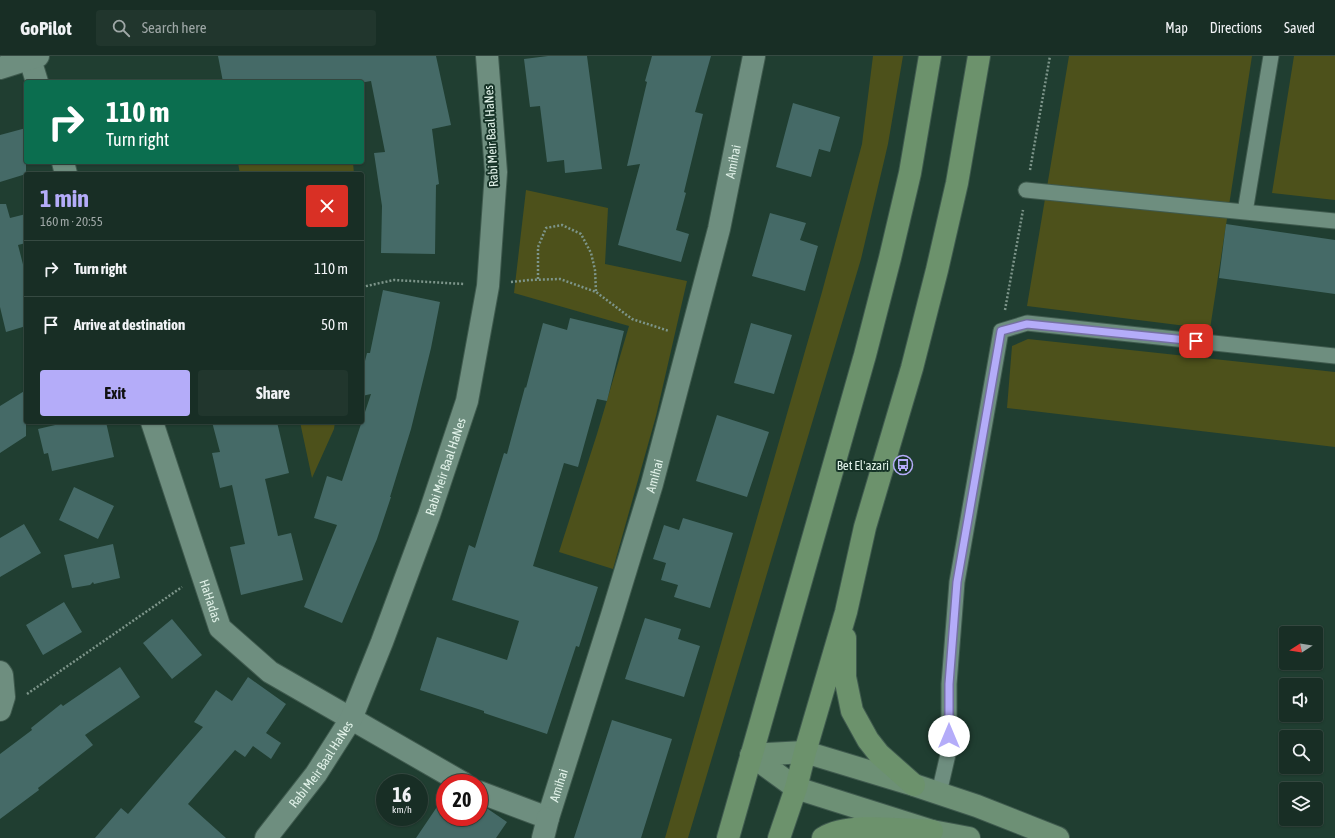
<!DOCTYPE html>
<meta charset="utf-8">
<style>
:root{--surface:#182e25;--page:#21362d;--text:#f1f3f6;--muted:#9fa8a7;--line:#364a42;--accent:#b4acf9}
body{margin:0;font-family:"Asap Condensed",sans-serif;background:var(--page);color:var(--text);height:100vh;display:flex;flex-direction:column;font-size:15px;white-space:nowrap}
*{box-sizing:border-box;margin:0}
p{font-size:13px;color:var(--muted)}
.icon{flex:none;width:22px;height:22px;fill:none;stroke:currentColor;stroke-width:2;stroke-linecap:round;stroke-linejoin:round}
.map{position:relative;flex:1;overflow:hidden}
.drawer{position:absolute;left:24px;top:116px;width:340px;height:252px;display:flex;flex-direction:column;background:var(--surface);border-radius:4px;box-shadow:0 1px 3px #0004,0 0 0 1px var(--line)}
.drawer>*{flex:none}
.hud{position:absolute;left:24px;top:24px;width:340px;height:84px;border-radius:4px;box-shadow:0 1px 3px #0004,0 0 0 1px var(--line);background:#0b6e4f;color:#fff;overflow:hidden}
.needle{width:26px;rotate:258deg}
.tools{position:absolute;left:1279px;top:570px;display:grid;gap:8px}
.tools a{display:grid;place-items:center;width:44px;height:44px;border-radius:4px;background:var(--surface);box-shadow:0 1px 3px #0004,0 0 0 1px var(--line);font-size:20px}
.speed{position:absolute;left:376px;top:718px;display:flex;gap:8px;font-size:20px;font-weight:700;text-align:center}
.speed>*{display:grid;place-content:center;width:52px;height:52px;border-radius:50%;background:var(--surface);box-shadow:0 1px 3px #0004,0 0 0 1px var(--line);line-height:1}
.speed small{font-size:10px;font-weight:400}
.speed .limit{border:6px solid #d22;background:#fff;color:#111}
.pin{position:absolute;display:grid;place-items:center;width:34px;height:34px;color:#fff;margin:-17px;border-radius:8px;box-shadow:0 2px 6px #0006}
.me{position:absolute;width:44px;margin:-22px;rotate:0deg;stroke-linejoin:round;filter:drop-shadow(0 0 3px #0008)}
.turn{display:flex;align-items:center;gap:14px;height:84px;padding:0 16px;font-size:18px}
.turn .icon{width:52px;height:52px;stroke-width:2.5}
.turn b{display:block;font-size:28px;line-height:34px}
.round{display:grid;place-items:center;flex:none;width:42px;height:42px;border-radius:4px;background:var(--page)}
.head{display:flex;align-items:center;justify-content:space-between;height:68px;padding:0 16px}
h1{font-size:24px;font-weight:700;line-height:30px;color:var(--accent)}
.cta{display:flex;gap:8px;margin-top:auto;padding:8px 16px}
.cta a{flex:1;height:46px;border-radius:4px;background:var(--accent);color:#111;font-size:16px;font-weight:700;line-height:46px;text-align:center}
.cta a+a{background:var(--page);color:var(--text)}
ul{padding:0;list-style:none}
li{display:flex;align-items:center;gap:12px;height:56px;padding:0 16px;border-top:1px solid var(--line)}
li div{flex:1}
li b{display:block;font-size:15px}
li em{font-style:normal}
header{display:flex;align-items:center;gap:24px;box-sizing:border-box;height:56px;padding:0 20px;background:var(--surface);border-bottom:1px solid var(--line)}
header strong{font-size:19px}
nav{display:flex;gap:22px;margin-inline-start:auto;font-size:14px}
.search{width:280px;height:36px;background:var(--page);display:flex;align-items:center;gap:10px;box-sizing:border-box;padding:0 14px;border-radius:4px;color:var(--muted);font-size:15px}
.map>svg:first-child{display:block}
</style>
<header>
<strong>GoPilot</strong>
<div class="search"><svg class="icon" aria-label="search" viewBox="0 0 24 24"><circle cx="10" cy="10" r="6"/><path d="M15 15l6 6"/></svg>Search here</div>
<nav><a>Map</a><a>Directions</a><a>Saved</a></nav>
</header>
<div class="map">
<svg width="1335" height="782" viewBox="0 0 1335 782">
<rect width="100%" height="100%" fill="#203e31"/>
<!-- green -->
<path fill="#4d511b" d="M873,0H903L888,88L861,203L688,782H665L822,236L862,88Z
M1069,0H1252L1210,273L1027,250Z
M1294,0H1335V144L1272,137Z
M243,106H353L354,118H240L238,107Z
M526,134L608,152L605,208L687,225L656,360L613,513L559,496L597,378L629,270L514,237Z
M1028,283L1335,316V391L1007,352L1012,290Z
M300,366H335L334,373L312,422Z"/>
<!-- building -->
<path fill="#456a67" d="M218,0H436L451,69L432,73L439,128L436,129L435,198L381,197L382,150L374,97L385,96L371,25L365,26H223Z
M548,0H587L602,113L565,117L564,104L547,106L540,50L530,51L524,3Z
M652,0H711L695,56L703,58L684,136L686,137L676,174L689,178L681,206L618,189L640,108L627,110L647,26L645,25Z
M793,47L840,61L830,96L819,93L811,121L776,111Z
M26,72V118L0,126V79Z
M0,148H6L10,162L26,158V187L18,189L26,220V270L6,276L0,251Z
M770,157L806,167L800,184L818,190L805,235L752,220Z
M1226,168L1335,184V238L1219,222Z
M383,234L440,246L431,292L411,373L390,441H391L377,483L342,567L304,551L337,469L314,462L327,420L342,425L371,338L362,340V317L367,297H370Z
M570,262L624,275L607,345L597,343L578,411L564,407L533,510L598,531L579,591L576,590L547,678L484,657V655L420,634L437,581L507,604L519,565L452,544L469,489L475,492L504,397L507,398L525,331L526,332L543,267L567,274Z
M751,267L792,279L774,338L734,327Z
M26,334V380L0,397V350Z
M717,359L769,376L747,441L696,425Z
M68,366H106L114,401L52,415L48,397L44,398L38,373Z
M212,366H277L289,417L265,423L278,480L291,477L303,524L241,539L230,491L245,488L232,429L220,432L212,397L220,396Z
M74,431L114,450L98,483L59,464Z
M683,462L733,477L710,552L674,541L678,529L661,524L666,507L653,503L664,469L679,474Z
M24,468L41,497L0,521V482Z
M113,488L120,522L94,528L93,526L90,529L72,532L64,499Z
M64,546L82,576L43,599L26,569Z
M645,562L681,573L678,583L700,590L684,641L625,623Z
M172,563L202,599L172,623L143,587Z
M120,611L140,641L85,679L93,689L38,732L39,734L0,763V698L32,674L31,672L61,648L63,650Z
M248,621L286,648L266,677L281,687L271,703L253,690L245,701L235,694L188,748L226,782H95L121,752L128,758L203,671L194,666L216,634L232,645Z
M612,664L672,683L641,782H574Z
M445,739V761H479V749L488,753L507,766L496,782H416Z"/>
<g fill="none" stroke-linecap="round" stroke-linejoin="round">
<defs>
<path id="lane" d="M1026,134L1335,165
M1245,156L1271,0
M939,737L949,694V628L957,526L1001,275L1027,267L1335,300"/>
<g id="street">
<path d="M30,3L37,26"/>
<path d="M0,12L38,0"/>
<path d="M63,106L66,118"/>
<path id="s1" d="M152,366L220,572L270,616L463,727"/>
<path d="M0,616L2,619L4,641L0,654"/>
<path id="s2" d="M479,736L548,762L612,559L652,428L719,173L754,0"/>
<path id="s3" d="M266,782L316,718L351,663L382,586L429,459L467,345L488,230L496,116L487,0"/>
<path d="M543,782L548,762"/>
</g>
<path id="secondary" d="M751,699L805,696L914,729L977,750L1058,782
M751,699L796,732L932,775L969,782"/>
<path id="primary" d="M845,582V621L852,655L868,684L879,698L914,729
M728,782L865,299L890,202L910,117L930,0
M779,782L796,732L805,696L846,556L865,471L912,312L937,214L957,127L979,0
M823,782C848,766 902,774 932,775"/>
</defs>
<!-- lane casing -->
<use href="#lane" stroke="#3f5a4e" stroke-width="17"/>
<!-- street casing -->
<use href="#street" stroke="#3f5a4e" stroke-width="24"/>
<!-- secondary casing -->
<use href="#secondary" stroke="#3f5a4e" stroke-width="24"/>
<!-- primary casing -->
<use href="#primary" stroke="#3f5a4e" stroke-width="24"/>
<!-- path -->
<path stroke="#7d958a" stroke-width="2.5" stroke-dasharray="2 2" stroke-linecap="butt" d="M1030,114L1050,0
M538,223V191L546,172L562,169L581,178L591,197L595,214L596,236
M511,226L530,224L560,223L596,236L632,263L669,275
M362,231L394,224L464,228
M1005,254L1023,154
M27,638L182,531"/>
<!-- lane -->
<use href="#lane" stroke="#6e8e7f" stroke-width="15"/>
<!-- street -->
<use href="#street" stroke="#6e8e7f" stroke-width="22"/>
<!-- secondary -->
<use href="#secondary" stroke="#6d9075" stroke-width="22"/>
<!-- primary -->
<use href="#primary" stroke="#6c926c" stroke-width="22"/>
</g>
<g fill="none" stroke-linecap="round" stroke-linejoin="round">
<defs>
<path id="route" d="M949,680V628L957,526L1001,275L1027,268L1196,285"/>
</defs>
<!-- route casing -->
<use href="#route" stroke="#7570a2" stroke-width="10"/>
<!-- route -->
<use href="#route" stroke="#b4acf9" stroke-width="7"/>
</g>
<!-- icons -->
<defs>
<symbol id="bus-ring" viewBox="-11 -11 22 22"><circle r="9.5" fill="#163327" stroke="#b4acf9" stroke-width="1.5"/><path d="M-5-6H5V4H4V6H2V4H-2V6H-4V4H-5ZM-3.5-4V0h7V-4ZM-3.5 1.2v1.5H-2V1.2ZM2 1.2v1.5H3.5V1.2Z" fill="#b4acf9"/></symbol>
</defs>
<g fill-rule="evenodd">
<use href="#bus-ring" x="892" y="398" width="22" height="22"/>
</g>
<g text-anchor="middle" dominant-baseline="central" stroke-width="4" stroke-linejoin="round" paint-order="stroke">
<!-- street labels -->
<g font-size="13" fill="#e1f2e9" stroke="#163327">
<text transform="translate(491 80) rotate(-93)">Rabi Meir Baal HaNes</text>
<text stroke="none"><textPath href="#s2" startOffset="756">Amihai</textPath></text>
<text stroke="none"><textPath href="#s3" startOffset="416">Rabi Meir Baal HaNes</textPath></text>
<text stroke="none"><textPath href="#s2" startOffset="432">Amihai</textPath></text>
<text stroke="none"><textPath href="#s1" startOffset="188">HaHadas</textPath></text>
<text stroke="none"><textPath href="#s3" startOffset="92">Rabi Meir Baal HaNes</textPath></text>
<text stroke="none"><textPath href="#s2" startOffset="108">Amihai</textPath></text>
</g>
<!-- poi labels -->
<g font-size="13" fill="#e1f2e9" stroke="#163327" text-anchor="end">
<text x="889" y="409">Bet El'azari</text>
</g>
</g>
</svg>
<div class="tools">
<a><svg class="needle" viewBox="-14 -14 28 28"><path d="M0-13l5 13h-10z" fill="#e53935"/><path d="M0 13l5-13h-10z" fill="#9fa8a7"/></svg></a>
<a><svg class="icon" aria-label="sound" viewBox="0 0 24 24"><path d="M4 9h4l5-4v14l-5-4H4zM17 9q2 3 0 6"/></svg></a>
<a><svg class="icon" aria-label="search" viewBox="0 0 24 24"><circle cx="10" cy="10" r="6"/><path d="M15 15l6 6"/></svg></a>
<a><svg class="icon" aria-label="layers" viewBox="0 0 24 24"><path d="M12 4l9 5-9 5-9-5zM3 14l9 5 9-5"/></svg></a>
</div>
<div class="speed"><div>16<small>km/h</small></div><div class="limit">20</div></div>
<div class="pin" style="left:1196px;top:285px;background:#d93025"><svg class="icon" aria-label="arrive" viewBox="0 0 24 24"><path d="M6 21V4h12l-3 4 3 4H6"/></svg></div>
<svg class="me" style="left:949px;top:680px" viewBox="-20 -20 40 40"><circle r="19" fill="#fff"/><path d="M0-13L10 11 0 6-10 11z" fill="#b4acf9"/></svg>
<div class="hud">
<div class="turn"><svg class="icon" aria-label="right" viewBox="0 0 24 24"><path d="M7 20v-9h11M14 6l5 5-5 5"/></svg><div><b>110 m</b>Turn right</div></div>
</div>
<section class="drawer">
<div class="head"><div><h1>1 min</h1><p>160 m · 20:55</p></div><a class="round" style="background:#d93025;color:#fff"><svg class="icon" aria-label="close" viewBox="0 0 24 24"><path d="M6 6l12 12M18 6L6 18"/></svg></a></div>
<ul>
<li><svg class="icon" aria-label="right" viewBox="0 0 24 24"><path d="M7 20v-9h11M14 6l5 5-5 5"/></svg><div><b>Turn right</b></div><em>110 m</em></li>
<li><svg class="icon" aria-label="arrive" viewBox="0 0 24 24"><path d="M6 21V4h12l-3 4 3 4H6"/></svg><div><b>Arrive at destination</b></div><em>50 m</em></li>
</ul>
<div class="cta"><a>Exit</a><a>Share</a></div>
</section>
</div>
